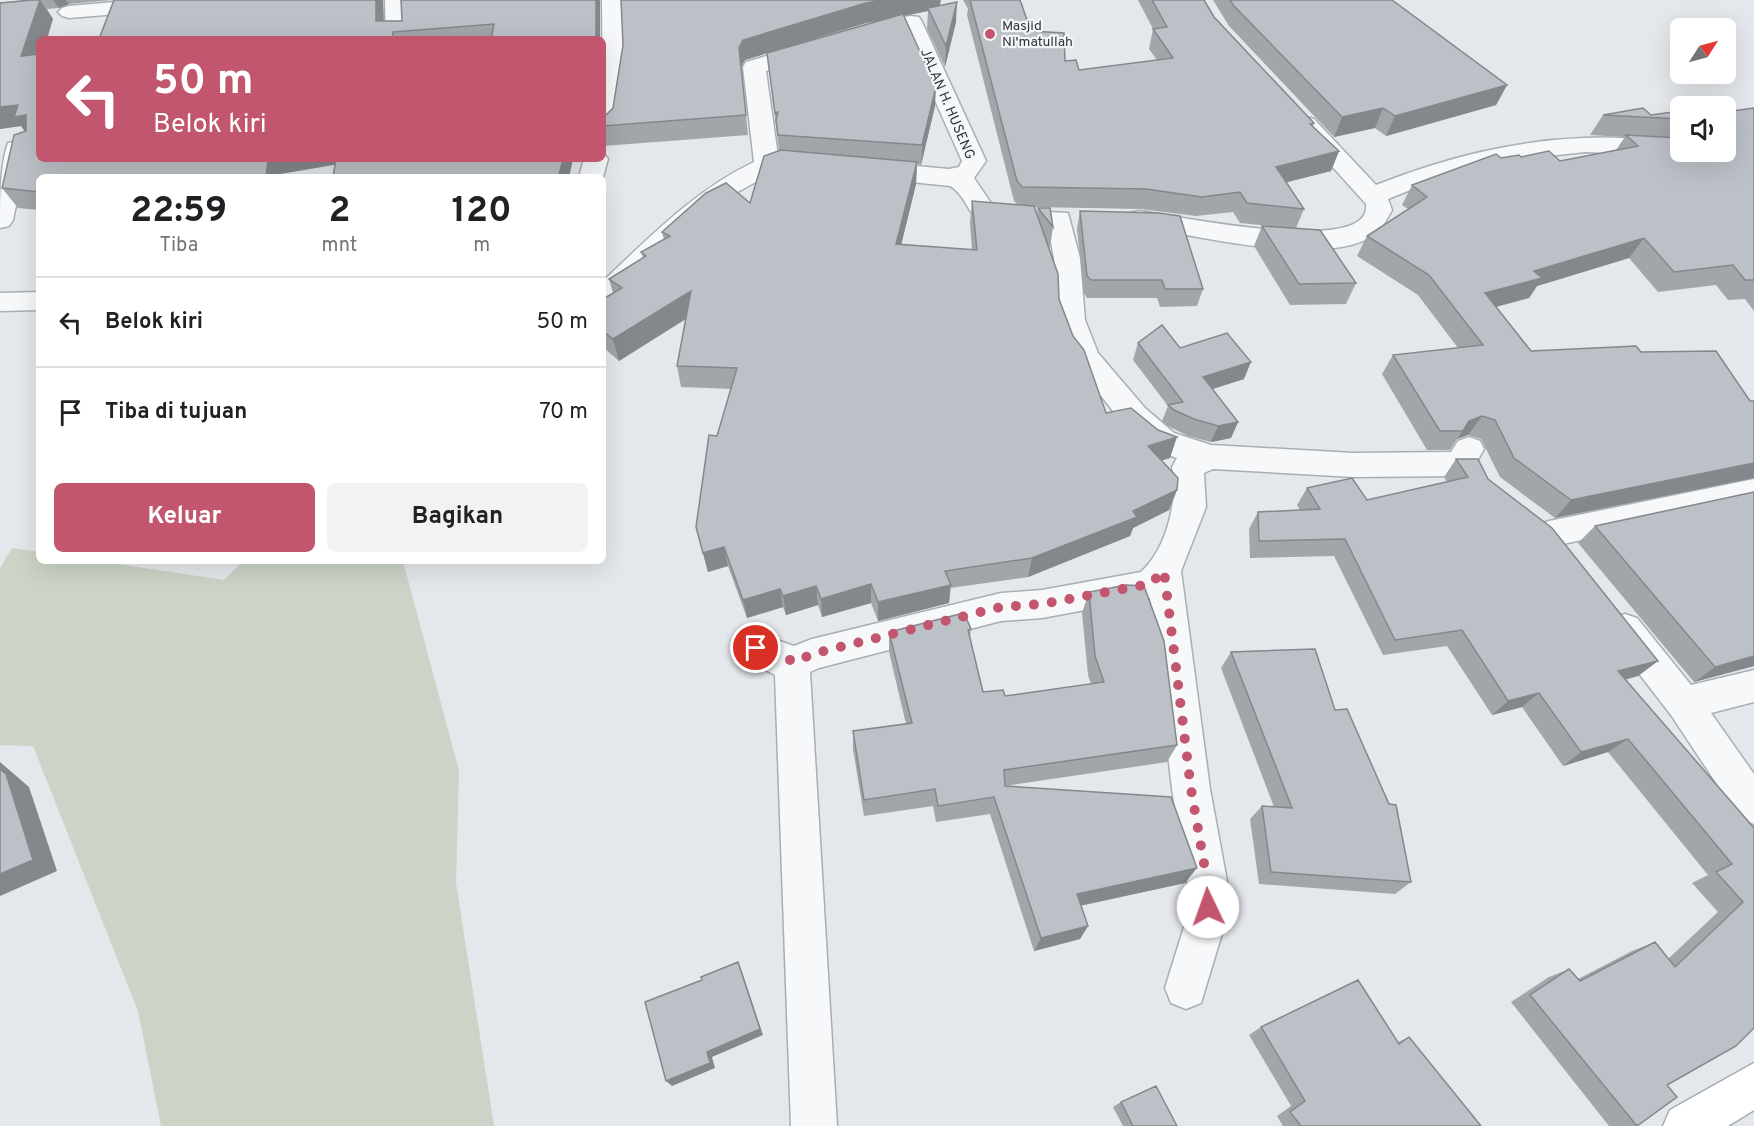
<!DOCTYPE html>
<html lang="id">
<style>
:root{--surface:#fff;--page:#f2f2f2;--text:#202124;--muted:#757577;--line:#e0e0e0;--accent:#c3566f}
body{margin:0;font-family:Overpass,sans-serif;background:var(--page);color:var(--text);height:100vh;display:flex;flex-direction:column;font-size:22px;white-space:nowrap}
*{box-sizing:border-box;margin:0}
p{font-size:20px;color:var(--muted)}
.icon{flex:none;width:33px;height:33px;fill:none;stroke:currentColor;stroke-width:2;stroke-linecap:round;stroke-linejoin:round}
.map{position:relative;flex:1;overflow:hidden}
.details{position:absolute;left:36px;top:174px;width:570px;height:390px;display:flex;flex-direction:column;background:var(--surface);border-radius:9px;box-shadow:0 6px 24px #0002}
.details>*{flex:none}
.banner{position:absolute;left:36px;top:36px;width:570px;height:126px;border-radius:9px;box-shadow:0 6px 24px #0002;background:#c3566f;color:#fff;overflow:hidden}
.needle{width:39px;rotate:54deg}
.controls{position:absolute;left:1670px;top:18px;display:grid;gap:12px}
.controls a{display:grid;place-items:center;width:66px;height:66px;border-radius:9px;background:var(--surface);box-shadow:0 6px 24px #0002;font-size:30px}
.pin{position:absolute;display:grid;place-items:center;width:51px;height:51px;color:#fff;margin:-26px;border:3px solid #fff;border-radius:50%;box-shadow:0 2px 6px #0007}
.me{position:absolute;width:66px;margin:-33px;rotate:357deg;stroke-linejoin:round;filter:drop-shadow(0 0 4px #0008)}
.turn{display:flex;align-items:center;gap:21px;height:126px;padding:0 18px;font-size:27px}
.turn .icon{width:78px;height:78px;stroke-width:2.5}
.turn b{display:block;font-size:42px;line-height:51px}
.eta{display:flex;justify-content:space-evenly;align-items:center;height:102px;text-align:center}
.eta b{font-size:36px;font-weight:700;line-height:42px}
.button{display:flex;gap:12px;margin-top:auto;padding:12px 18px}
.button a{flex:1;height:69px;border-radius:9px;background:var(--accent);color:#fff;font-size:24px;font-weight:700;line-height:69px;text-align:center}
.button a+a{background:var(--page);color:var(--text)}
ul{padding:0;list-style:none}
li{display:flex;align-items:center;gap:18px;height:90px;padding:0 18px;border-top:2px solid var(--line)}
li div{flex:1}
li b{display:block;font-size:22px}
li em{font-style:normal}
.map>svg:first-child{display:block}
</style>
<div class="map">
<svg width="1754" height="1126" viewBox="0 0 1754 1126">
<rect width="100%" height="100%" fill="#e4e7eb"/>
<!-- green -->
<path fill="#cbd4c6" d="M12,548L39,552V561H97L224,580L243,561H403L459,771L456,883L494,1126H161L138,1011L33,746L0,745V568Z"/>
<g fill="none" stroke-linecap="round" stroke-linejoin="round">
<defs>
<path id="minor" d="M138,0H225L222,4L215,6L69,18L62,16L58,12L62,8L69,6Z
M385,0H405L408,39H386Z
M602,0H622L625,64L615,127L611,132L603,134Z
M911,16L919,17L922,22L986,161L974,178L995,209L1068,213L1080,258L1085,320L1098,353L1145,408L1174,433L1211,445L1353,453L1451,452L1458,441L1469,437L1480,441L1484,449L1471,472L1460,476L1353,477L1213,469L1204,473L1206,507L1181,571L1210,789L1229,892L1224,927L1201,1003L1186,1009L1171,1003L1165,988L1184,927L1189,892L1172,789L1150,598L1042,618L1001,621L819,668L810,672L837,1126H791L775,675L744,659L739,648L744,637L756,633L794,646L812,639L1001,593L1042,590L1141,572C1167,548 1178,501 1172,467L1177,458L1152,449L1123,424L1071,357L1057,320L1054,258L1048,227L980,223C968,212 964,194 950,186L872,178L863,175L860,170L863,165L872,162L949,169L959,167L962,161L900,22L903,17Z
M810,43L818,45L821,50L818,55L766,71L778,156L811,160L814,165L811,170L774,172L732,195L693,226L622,295L603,302V281C650,237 695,190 754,162L743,67L746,62Z
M1306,117L1314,119L1376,185C1445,158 1510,141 1584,138C1616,136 1648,140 1680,142V152H1690L1680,156L1585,152L1503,161L1450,174L1388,199L1392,210C1387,219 1381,231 1373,236C1320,268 1199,235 1139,227L1130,225L1126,219L1130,213L1139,211C1169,214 1373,259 1366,204L1294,124L1298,119Z
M39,137V151L27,153L13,220L9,226L0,228C0,203 0,164 8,143Z
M603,153L608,159L603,177H579L584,159H603Z
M39,292V310L0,311V293Z
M1754,479V503L1549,547L1538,543L1533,534L1538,525L1549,521Z
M1625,614L1637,618L1691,685L1754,670V702L1711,713L1754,774V824L1740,819L1671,715L1613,640L1608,629L1613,618Z"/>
<path id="major" d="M1754,1063V1110L1728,1126H1663L1670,1110Z"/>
</defs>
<!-- minor casing -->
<use href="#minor" stroke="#a9aeb5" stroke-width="3"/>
<!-- major casing -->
<use href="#major" stroke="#a4acb5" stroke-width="3"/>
<!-- minor -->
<use href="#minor" fill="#f6f8f9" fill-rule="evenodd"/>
<!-- major -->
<use href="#major" fill="#fff" fill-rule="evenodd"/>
</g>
<!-- wall -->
<path fill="#a2a6ab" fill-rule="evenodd" d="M27,0H112L69,4L59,8L47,9L53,19L39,39V159H573L569,177H333L335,165L280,174L39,177V210L18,208L2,188L25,131L21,126L0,129V3Z
M114,0H383L384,21H402L401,0H600V39H99Z
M963,0H1020L1031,31L1065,61L1079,70L1157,60L1149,49L1153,29L1138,0H1204L1214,17L1314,123L1313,126L1339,151L1331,171L1286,182L1304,209L1296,228L1356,283L1346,304L1290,305L1254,246L1262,226L1291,228L1240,223L1233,212L1196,216L1141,209L1034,207L1037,215L1038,208L1053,227L1050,248L1048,245L1059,299L1073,336L1106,413L1170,458L1161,460L1177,490L1169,510L1133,528L1130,536L1028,577L950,588L949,603L878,621L871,603L822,617L818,605L786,615L783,607L747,618L728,566L708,572L696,527L717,436L731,389L681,387L677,366L686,319L619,361L603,347V299L613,293L609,279L643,258L641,252L664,240L662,232L750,203L779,151L767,53L745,60L741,67L748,135L603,146V115L607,114L613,108L623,45L940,5L956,22L945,67L927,29L928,11L904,16L935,106L921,165L917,164L916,184L901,245L972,250L970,223L972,201L1018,205L1014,201L967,15L968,9ZM884,19L789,46L866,23Z
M1213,0H1392L1507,85L1496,105L1386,136L1375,128L1334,137L1229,26Z
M1754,108V311L1745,299L1728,300L1716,285L1658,292L1629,258L1537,286L1529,298L1496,307L1531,351L1641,352L1716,351L1555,518L1500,477L1481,439L1468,435L1457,439L1450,450H1427L1382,374L1393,355L1458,348L1418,295L1357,256L1367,236L1408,209L1402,205L1412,185L1501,158L1521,157L1560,161L1616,150L1625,137L1590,135L1603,115H1651L1680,111V152Z
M1080,211L1203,289L1197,306L1160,307L1157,298H1087L1084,293L1077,229Z
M1138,343L1180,348L1244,379L1212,389L1238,422L1231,438L1211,442L1188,436L1168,426L1162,421L1168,406L1133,360Z
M1456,459L1488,479L1658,661L1638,676L1625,680L1754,828V1028L1667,1085L1637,1126H1609L1511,1002L1549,977L1569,969L1578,979L1632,951L1655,942L1668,959L1718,912L1692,883L1708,875L1608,752L1563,766L1522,707L1492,715L1447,646L1383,655L1334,556L1250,558L1249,529L1258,512L1300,510L1297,505L1307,488L1367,500L1447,482L1444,477Z
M1754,492V666L1694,682L1578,543L1595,526Z
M1089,592L1177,745L1167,762L1005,786L1185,883L1080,906L1088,926L1080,939L1034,951L990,814L936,822L933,806L864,816L853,749V731L906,724L889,652V632L971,629L970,637L983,692L1005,696L1091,684L1088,675L1082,613Z
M1231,652L1335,710L1411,882L1395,894L1259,884L1250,819L1262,806L1274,807L1221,668Z
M1261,1027L1398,1042L1409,1037L1481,1126H1283L1277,1116L1291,1106L1249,1035Z
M1121,1102L1177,1126H1123L1113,1107Z"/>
<!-- shaded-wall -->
<path fill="#84878b" d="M40,0L53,19L47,39H39V63L21,56Z
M53,0H66L69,4L59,8Z
M376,0H383L384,39L376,21Z
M596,0H600V39H596Z
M884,0H941L939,9L928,8V11L866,23L745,60L741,67L739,48L743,40L866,3Z
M957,2L956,22L945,67L946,46Z
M1507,85L1496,105L1386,136L1395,116Z
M936,87L935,106L921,165L922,145Z
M18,105L32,125L29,137L21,126L0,129V107Z
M1383,108L1375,128L1334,137L1342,117Z
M1339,151L1331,171L1268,187L1276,167Z
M268,159H346L348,162L280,174V177H266Z
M563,159H573L569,177H560L559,175Z
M917,162L916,184L896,266V244Z
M1644,238L1629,258L1537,286L1529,298L1473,313L1485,293L1534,271Z
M691,291L695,313L619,361L613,339Z
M1251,362L1244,379L1197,394L1203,377Z
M1482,416L1468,435L1457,439L1469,421Z
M1238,422L1231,438L1211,442L1218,426Z
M1177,437L1170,458L1141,467L1148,446Z
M1754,463V478L1555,518L1571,500Z
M1177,490L1169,510L1133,528L1130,536L1028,577L1032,558L1133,511Z
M724,547L728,566L708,572L703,553Z
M871,584V603L822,617L821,599Z
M951,585L949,603L878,621V602Z
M816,586L818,605L786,615L783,596Z
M780,589L783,607L747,618L743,600Z
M1754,656V666L1694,682L1715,667Z
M1658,661L1638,676L1599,686L1618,671Z
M1539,693L1522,707L1492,715L1508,701Z
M1628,739L1608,752L1563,766L1581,752Z
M0,762L29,787L57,871L0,896Z
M1197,868L1185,883L1069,908L1077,894Z
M1088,926L1080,939L1034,951L1041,938Z
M738,962L741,969L763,1035L712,1057L715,1068L672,1086L666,1081L707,1052Z"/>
<!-- building -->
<path fill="#bcc1c7" stroke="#84878b" stroke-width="1.5" d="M32,0H40L21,56L39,54V159H268L266,177H39V192L2,188L14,135L26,131V115L14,117L18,105L0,107V3Z
M114,0H376V21H402L401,0H596V39H491L494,24L393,32L392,39H99Z
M621,0H884L866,3L743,40L739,48L746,115L603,126V115L607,114L613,108L623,45Z
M970,0H1020L1031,31L1064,33L1065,61L1076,60L1079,70L1173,58L1153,29L1167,27L1152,0H1204L1214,17L1314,123L1310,124L1339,151L1276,167L1304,209L1247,203L1240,192L1202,197L1146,189L1022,187L1017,181Z
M1230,0H1392L1507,85L1395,116L1383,108L1342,117L1234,6Z
M957,2L946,46L928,8Z
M903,14L936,87L922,145L778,135L776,120L778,112L775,113L767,53Z
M1643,108L1651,115L1680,111V119L1603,115Z
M1754,108V280H1745L1733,265L1674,272L1644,238L1534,271L1542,278L1485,293L1531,351L1636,346L1641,352L1716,351L1750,401H1754V463L1571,500L1514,458L1495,420L1482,416L1469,421L1463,431H1440L1393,355L1483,345L1429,275L1367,236L1427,197L1412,185L1496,154L1501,158L1519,155L1521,157L1549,151L1560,161L1638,146L1626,135L1680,138V152H1725V112Z
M781,150L917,162L896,244L977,250L972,201L1034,206L1058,274L1059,299L1073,336L1084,350L1106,413L1131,408L1158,430L1177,437L1148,446L1178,478L1177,490L1133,511L1137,517L1032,558L945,571L951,585L878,602L871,584L821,599L816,586L783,596L780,589L743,600L724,547L703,553L696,527L709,435L717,436L737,368L677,366L691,291L613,339L603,331V299L622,288L609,279L646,256L641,252L670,236L662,232L706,193L726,183L750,203L764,156Z
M336,159H563L559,175H556L555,177H333Z
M1038,208H1050L1053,227Z
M1080,211L1159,213L1180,216L1203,289H1165L1162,280H1091L1087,276Z
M1262,226L1320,230L1356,283L1299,284Z
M1162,325L1180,348L1227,333L1251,362L1203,377L1238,422L1218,426L1194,419L1174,410L1168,405L1183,402L1138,343Z
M1456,459H1478L1488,479L1552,528L1658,661L1618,671L1754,828V1028L1736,1046L1667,1085L1677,1097L1637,1126L1530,995L1569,969L1580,981L1655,942L1675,967L1743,902L1716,872L1732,864L1628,739L1581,752L1539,693L1508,701L1462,630L1395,640L1345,539L1259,541L1258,512L1320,509L1307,488L1352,478L1367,500L1468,477Z
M1754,492V656L1715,667L1595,526Z
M1126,585L1144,586L1164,641L1177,745L1004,770L1005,786L1171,797L1197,868L1077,894L1088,926L1041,938L994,797L938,806L935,789L864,800L853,731L912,723L889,632L964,613L971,629L968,630L983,692L1003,690L1005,696L1104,682L1095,656L1089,592Z
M1315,649L1335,710L1347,709L1389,804L1396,805L1411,882L1271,872L1262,806L1292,808L1231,652Z
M0,769L6,774L33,860L0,874Z
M738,962L760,1029L707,1052L710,1063L666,1081L645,1002L702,980L701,977Z
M1358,980L1399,1044L1409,1037L1481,1126H1301L1290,1112L1305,1101L1261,1027Z
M1156,1086L1177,1126H1133L1121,1102Z"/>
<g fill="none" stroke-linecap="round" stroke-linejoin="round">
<!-- route -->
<path stroke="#c3566f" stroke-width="10" stroke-dasharray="0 18" d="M756,648L796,662L812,654L1001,607L1042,604L1150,584L1164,571L1191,789L1209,892L1208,907"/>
</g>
<!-- markers -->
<circle fill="#c3566f" stroke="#f4f6f8" stroke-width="2" cx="990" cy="34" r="6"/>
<g text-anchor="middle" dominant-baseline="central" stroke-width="4.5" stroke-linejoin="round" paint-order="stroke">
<!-- far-poi labels -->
<g font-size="14" fill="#2d3642" stroke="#f4f6f8" text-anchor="start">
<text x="1002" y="26">Masjid<tspan x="1002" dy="16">Ni'matullah</tspan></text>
</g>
<!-- far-street labels -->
<g font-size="14" fill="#2d3642" stroke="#f4f6f8">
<text transform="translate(947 104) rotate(67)">JALAN H. HUSENG</text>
</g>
</g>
</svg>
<div class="controls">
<a><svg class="needle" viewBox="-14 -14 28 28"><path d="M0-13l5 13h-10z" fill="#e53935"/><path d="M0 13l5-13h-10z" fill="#757577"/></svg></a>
<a><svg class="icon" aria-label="sound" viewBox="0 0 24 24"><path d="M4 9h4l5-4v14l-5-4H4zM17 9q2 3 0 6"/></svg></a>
</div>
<div class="pin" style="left:756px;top:648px;background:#d93025"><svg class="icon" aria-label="arrive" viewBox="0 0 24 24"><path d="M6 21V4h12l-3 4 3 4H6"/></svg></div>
<svg class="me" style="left:1208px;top:907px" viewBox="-20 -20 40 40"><circle r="19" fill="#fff"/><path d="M0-13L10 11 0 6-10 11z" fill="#c3566f"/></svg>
<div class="banner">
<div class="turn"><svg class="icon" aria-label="left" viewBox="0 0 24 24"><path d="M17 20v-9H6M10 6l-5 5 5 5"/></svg><div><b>50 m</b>Belok kiri</div></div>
</div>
<section class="details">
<div class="eta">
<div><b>22:59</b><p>Tiba</p></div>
<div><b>2</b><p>mnt</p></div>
<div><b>120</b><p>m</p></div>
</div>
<ul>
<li><svg class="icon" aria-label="left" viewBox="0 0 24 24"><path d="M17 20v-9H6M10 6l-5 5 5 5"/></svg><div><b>Belok kiri</b></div><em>50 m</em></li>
<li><svg class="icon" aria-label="arrive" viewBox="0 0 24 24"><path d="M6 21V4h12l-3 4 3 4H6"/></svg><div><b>Tiba di tujuan</b></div><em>70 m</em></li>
</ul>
<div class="button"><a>Keluar</a><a>Bagikan</a></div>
</section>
</div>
